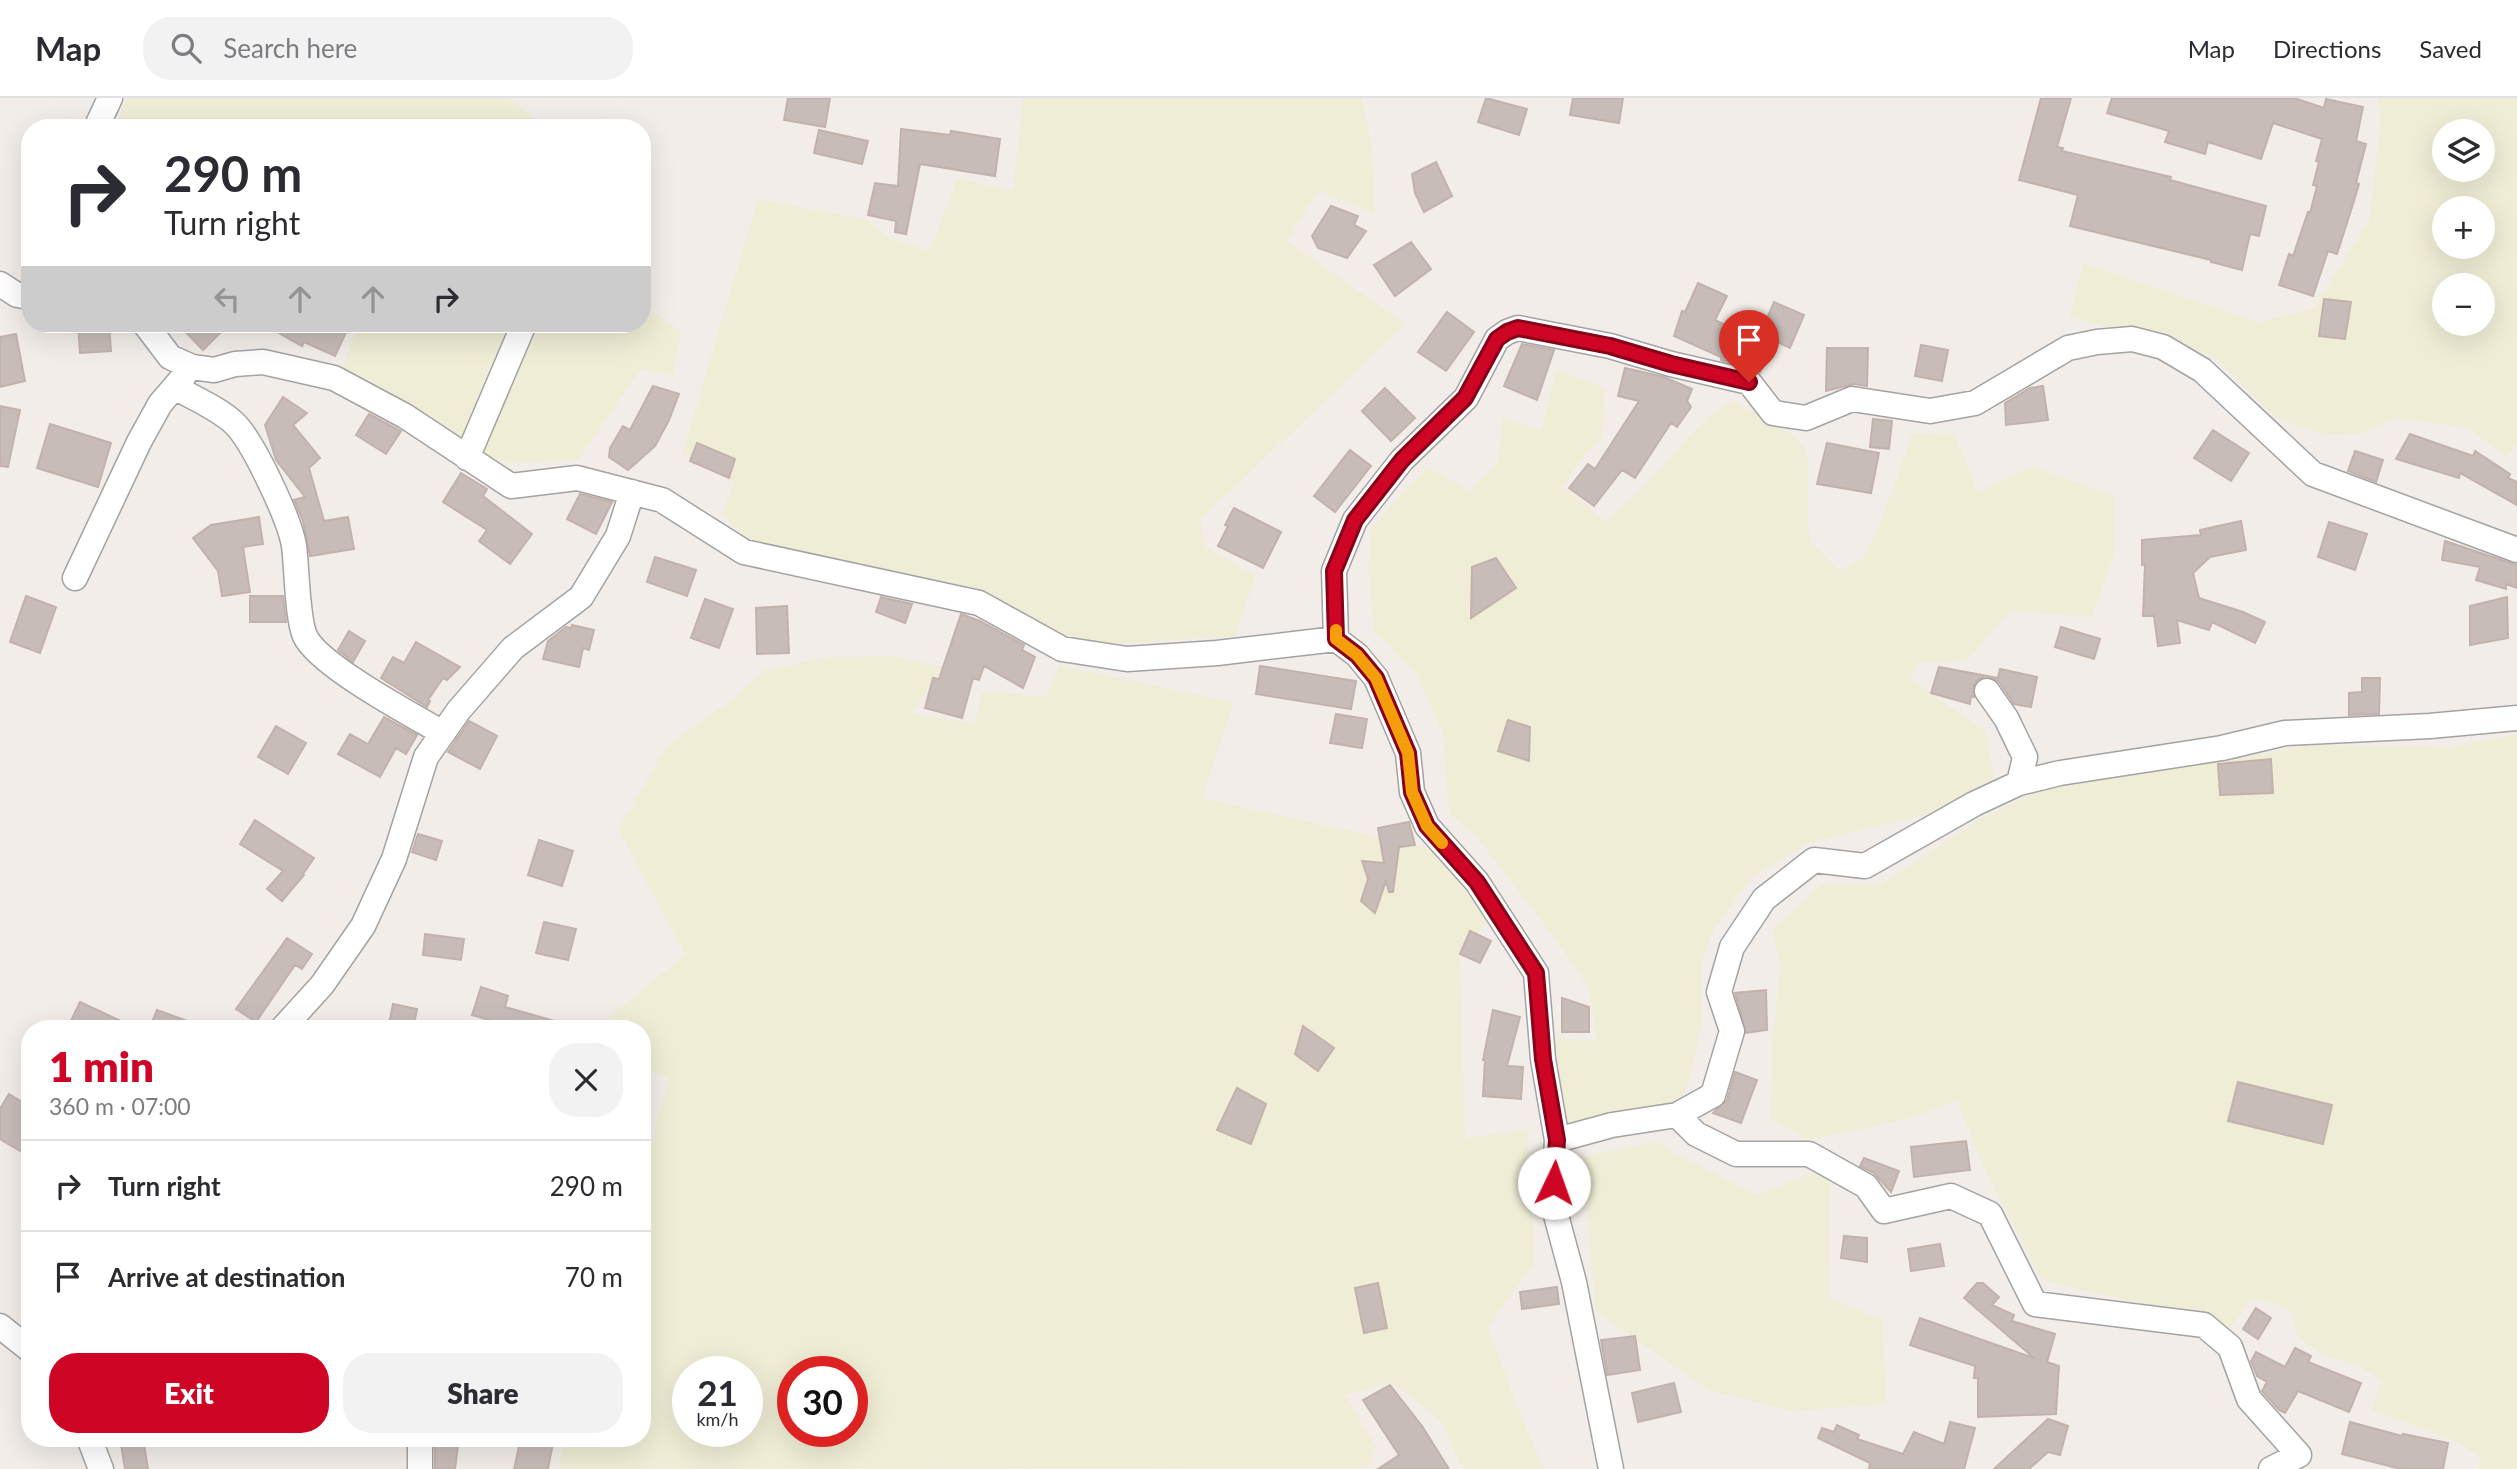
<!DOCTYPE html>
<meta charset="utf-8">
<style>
:root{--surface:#fff;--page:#f2f2f3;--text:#2b2b33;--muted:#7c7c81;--line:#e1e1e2;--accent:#cf0525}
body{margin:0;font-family:Lato,sans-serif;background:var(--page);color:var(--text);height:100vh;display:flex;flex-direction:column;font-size:26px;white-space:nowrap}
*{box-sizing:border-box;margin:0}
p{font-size:23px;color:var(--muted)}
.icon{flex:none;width:38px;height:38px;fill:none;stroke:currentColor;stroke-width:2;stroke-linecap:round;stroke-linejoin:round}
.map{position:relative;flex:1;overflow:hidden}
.side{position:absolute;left:21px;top:922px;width:630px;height:427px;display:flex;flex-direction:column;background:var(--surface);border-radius:28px;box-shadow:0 7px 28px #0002}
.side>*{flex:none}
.top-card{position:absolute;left:21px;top:21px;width:630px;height:214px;border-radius:28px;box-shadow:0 7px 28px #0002;background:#fff;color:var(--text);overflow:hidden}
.tools{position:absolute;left:2432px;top:21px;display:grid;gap:14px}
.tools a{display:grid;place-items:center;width:63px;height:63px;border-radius:50%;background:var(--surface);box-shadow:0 7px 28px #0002;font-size:35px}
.speed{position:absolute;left:672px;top:1258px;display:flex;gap:14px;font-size:35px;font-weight:700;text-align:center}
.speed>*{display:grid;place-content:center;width:91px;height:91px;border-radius:50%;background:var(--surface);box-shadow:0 7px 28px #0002;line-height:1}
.speed small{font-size:18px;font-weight:400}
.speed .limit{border:10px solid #d22;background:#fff;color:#111}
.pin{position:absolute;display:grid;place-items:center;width:60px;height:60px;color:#fff;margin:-72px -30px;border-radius:50% 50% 50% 0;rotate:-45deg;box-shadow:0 0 7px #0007}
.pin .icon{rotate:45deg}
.me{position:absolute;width:77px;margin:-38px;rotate:3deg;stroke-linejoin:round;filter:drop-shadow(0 0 5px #0008)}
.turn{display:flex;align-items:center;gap:24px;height:147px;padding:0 28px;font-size:32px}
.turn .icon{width:91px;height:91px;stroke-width:2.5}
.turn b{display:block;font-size:49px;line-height:60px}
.lanes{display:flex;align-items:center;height:66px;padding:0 28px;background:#0003;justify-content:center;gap:35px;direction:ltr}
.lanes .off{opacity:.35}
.round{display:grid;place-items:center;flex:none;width:74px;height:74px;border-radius:28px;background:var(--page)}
.summary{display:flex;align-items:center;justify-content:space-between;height:119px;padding:0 28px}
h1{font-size:42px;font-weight:800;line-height:52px;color:var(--accent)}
.primary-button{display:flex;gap:14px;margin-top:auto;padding:14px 28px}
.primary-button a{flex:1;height:80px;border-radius:28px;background:var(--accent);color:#fff;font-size:28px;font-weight:800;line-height:80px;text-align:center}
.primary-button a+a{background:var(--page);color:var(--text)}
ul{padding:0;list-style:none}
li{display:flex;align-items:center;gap:21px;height:91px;padding:0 28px;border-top:2px solid var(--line)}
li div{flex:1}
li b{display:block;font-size:26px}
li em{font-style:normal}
header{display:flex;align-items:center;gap:42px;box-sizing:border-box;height:98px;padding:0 35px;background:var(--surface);border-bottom:2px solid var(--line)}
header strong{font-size:33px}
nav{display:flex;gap:38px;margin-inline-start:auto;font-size:24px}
.search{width:490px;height:63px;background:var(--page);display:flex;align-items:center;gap:18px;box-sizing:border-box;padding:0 24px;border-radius:28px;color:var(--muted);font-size:26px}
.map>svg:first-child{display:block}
</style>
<header>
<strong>Map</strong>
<div class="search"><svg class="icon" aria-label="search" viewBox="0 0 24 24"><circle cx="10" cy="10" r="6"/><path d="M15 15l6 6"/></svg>Search here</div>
<nav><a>Map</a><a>Directions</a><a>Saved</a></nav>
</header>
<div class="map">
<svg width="2517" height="1371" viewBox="0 0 2517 1371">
<rect width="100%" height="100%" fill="#f2ede9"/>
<!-- farmland -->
<path fill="#efedd5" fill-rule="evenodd" d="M127,0H508L546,30H115Z
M1023,0H1362L1372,50L1375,116L1318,93L1287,143L1406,226L1200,422L1206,449L1256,478L1234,539L1101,546L1062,540L753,447L721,416L735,383L682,356L758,101L868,122L887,139L930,153L957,81L1013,92Z
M2379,0H2517V347L2506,360L2469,330L2396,320L2362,335L2325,337L2275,319L2212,257L2070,219L2083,165L2258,224L2313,211L2369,123L2380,29ZM2445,33H2483V72H2445ZM2445,110H2483V149H2445ZM2445,187H2483V226H2445Z
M642,205L681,234L673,278L641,271L578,362L506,365L483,356L341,273L359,226H642Z
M1556,272L1604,289L1603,337L1574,371L1563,390L1607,424L1648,384L1708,318L1733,303L1784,330L1807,352L1809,442L1839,473L1863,460L1882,421L1912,336L1954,335L1978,394L2032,368L2114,398V458L2092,519L2011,513L1966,563L1919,564L1910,580L1986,634L1994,680L1930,716L1812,744L1752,779L1714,832L1702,861V925L1687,990L1674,1011L1563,1029L1552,940L1597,943L1589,890L1554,839L1475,737L1449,716L1443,635L1416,576L1374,533L1368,468L1371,431L1398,399L1428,369L1470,393L1498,364L1503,320L1541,332Z
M891,558L943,569L911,615L975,626L982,593L1045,599L1060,568L1234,604L1202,700L1432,751L1490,821L1460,856L1465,1040L1527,1031L1535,1164L1488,1229L1521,1317L1544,1371H1463L1440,1322L1392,1284L1345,1297L1377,1350L1367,1370L560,1371L562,1341L642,1340V1044H652L669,980L642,970V931H594L685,857L618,731L667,648L739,596L765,572L826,559ZM688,1274H747V1334H688ZM793,1274H852V1334H793Z
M2517,637V1371H2478L2480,1359L2455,1343L2372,1312L2381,1283L2357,1267L2322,1257L2298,1238L2289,1210L2250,1200L2229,1233L2198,1214L2139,1206L2041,1181L1983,1068L1957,1003L1910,1020L1810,1042L1771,1022L1772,944L1780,870L1773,831L1821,787H1880L1978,722L2048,689L2132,673L2285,653L2306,647L2452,649Z
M1655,1044L1756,1097L1830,1068L1829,1200L1882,1221L1887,1306L1794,1313L1710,1293L1595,1213L1583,1059Z"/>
<!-- building -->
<path fill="#c7bcb8" stroke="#c3b2ab" stroke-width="2" d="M788,0H830L825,29L784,22Z
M1486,0L1527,11L1519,37L1478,24Z
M1573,0H1623L1619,25L1570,17Z
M2041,0H2071L2057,49L2063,50L2062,53L2171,79L2170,82L2266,108L2259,138L2250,136L2242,172L2211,164V162L2070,128L2078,97L2019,82Z
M2112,0H2294L2324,10L2326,1L2363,9L2356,43L2366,46L2356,85L2359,86L2354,103L2337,156L2328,153L2313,198L2279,187L2289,156L2293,158L2308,114L2310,115L2317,88L2313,87L2319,64L2316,63L2322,41L2273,25L2261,61L2208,44L2205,56L2165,44L2169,33L2107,15Z
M901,31L950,37L951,33L1000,41L995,78L920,66L906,136L895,134L896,123L868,117L875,85L898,88Z
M819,32L868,43L862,66L814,55Z
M1436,64L1452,98L1424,114L1415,95L1412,76Z
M1331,108L1358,118L1354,127L1366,133L1347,160L1318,150L1312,138Z
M1411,144L1431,171L1395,198L1374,167Z
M1698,185L1727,198L1715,222L1757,243L1774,204L1804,217L1790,250L1775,243L1760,274L1752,270L1721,262V259L1674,238L1682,213L1685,214Z
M2324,201L2351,204L2345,241L2319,238Z
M1447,214L1474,234L1446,273L1418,254Z
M78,226H109L111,253L80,255Z
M178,226H229L203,252Z
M263,226H350L335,258L304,244L302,248Z
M16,236L25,283L0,289V239Z
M1522,246L1554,252L1537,302L1504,288Z
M1921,247L1948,252L1942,283L1915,278Z
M1827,250H1868L1867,288L1854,286L1826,293Z
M1625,270L1664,279L1692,291L1687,303L1691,309L1677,329L1671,325L1635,380L1622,372L1594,408L1569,390L1588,366L1595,371L1639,303L1618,298Z
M653,288L679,296L669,322L655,348L628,372L609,359L610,350L623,328L630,332Z
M2043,288L2048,322L2006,327L2005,305L2030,290Z
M1385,290L1415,320L1391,343L1362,313Z
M283,299L307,315L293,327L320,360L309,370L324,423L348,419L354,451L310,458L303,423L294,402L305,399L276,362L265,327Z
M0,308L20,312L8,369L0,368Z
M369,316L401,333L386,356L356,337Z
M1873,321L1892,323L1889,351L1870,349Z
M50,326L111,345L98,389L37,370Z
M2213,332L2249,355L2231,383L2194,360Z
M2410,336L2473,358L2475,353L2510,376L2508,380L2517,384V407L2460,375L2459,380L2396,361Z
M697,345L735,361L729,380L690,363Z
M1827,345L1879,355L1871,395L1817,386Z
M1350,352L1371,368L1335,414L1314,398Z
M2355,353L2383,362L2376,384L2348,373Z
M461,375L487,391L483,398L532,436L510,466L479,443L487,432L443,404Z
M580,396L612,404L596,436L567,421Z
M1234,410L1281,434L1263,470L1218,448L1228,428L1225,427Z
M259,419L263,446L243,449L250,494L222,498L218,473L193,440L211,427Z
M2241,423L2246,452L2210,459L2193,475L2199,500L2243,514L2265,524L2255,545L2212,524L2209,532L2177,522L2180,545L2158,548L2154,518H2143L2145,466L2142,467V442L2201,437L2200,432Z
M2329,424L2367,436L2355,472L2318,459Z
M2445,443L2517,467V490L2506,486V491L2476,482L2480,469L2442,462Z
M655,459L696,472L687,498L647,484Z
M1496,460L1516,490L1471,520L1472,469Z
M26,498L56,509L40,555L10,544Z
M250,498H283L286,524H250Z
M881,499L912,506L905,525L876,514Z
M2507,499L2508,540L2470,547V508Z
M705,501L733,511L719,550L691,540Z
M787,508L789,555L757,556L756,510Z
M961,516L980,523L1024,547L1022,552L1035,559L1023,590L984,568L979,582L973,580L962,620L925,610L933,580L939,581Z
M572,527L594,532L589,552L583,550L579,569L543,561L548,543L566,529L571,530Z
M2061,529L2100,541L2094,561L2055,549Z
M349,533L365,543L353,564L338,552Z
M416,544L460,569L447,582L443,580L428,602L430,603L427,609L381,580L393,559L404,565Z
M1260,568L1356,583L1351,611L1256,596Z
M1939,569L1998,580L2000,571L2037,579L2031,609L2014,606L1999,584L1986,578L1979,581L1974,586V599L1971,598L1970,606L1931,595Z
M2362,580H2380L2379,616L2349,617V595L2362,594Z
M1336,616L1367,621L1362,650L1330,645Z
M384,619L417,637L406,656L396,650L380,679L338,656L350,636L368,646Z
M1508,622L1530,629L1529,663L1498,653Z
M469,623L497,638L480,671L448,654Z
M276,628L306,645L288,676L258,659Z
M2271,661L2273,695L2220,697L2218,666Z
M255,722L314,760L303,776L304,777L282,803L267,791L283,773L240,746Z
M1409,724L1415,747L1399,749L1393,794H1389L1386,783L1375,815L1361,803L1368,781L1362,763L1384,765L1378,730Z
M418,736L442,743L436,762L412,754Z
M539,742L573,753L562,788L528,777Z
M544,824L576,831L568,862L536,855Z
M1470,833L1491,843L1480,865L1460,856Z
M425,836L464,841L461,862L423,857Z
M287,840L312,856L302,871L295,867L256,924L236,911Z
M481,889L508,898L505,909L565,926L564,931H520L472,917Z
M1766,892L1767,932L1746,935L1735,895Z
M1562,900L1589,909V934H1562Z
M80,904L138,931H67Z
M393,906L417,911L413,931H388Z
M157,912L204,929L203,931H149Z
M1493,912L1520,919L1507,968L1523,969L1521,1001L1483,998L1485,962H1483Z
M1303,928L1334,950L1318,973L1295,956Z
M1735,974L1757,982L1741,1025L1713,1015L1727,1002Z
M2238,984L2332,1007L2323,1046L2228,1023Z
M1237,990L1266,1006L1251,1046L1217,1032Z
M9,996L30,1009V1037L20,1053L0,1041V1011Z
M1966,1043L1970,1072L1914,1079L1911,1049Z
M1864,1060L1899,1073L1891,1094L1874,1075L1860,1068Z
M1844,1138L1867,1140V1164L1841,1160Z
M1940,1146L1944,1168L1911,1173L1908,1151Z
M1378,1185L1387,1230L1364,1235L1355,1190Z
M1977,1185H1983L1999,1199L1992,1207L2014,1217L2012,1223L2055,1236L2047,1264L2059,1268L2056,1316L1978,1319V1280H1974L1975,1268L1910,1247L1920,1220L2034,1260L1964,1200Z
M1557,1189L1559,1206L1522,1211L1520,1194Z
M2256,1210L2271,1220L2258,1241L2243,1231Z
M1635,1238L1640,1272L1607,1277L1601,1242Z
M2295,1250L2311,1258L2308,1264L2361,1285L2349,1314L2298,1293L2285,1315L2279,1312L2262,1293L2267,1284L2257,1278L2251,1263L2256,1254L2285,1269Z
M1674,1285L1681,1314L1638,1324L1632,1295Z
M1390,1287L1422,1328L1449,1371H1378L1399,1357L1363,1302Z
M2048,1321L2068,1328L2060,1357L2048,1354L2029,1371H1994Z
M1950,1324L1975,1330L1964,1371H1869L1870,1365L1818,1340L1822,1330L1834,1334L1837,1327L1859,1337L1857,1341L1903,1356L1914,1334L1944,1346Z
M2350,1324L2402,1338L2403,1336L2448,1345L2443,1371H2401L2342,1356Z
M120,1340H143L148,1371H125Z
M435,1340H459L455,1371H435Z
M521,1340H554L548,1371H514Z"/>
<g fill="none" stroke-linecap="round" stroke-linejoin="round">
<defs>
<path id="minor" d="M96,30L110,0
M0,186L17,197L30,199
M145,226L170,259L192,269L214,272L235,266L263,264L334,280L405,318L511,388L577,380L662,402L744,454L979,505L1062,551L1127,561L1217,555L1336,541L1357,557L1376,580L1408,655L1412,694L1427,728L1477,784L1536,875L1543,961L1557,1042L1553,1106L1574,1184L1611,1371
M175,289C193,300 218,310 234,325C253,343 290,422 294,448C297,470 297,520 305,538C318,567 412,617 443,635
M467,360L524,226
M75,480L139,344L160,306L184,278
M1336,541L1334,473L1355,422L1402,362L1466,300L1497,241L1507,234L1518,230L1610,248L1671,266L1749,284L1773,315L1806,320L1852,301L1930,313L1975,305L2068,250L2097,244L2132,241L2163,249L2202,272L2313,376L2517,452
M2019,685L2060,675L2222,650L2285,635L2430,628L2517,620
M282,931L322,887L363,828L394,761L426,659L459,612L513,550L581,499L618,438L632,394
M1677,1017L1713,997L1732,933L1719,894L1732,849L1764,801L1814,762L1865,768L1974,706L2019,685L2025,659L2006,620L1987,593
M1557,1042L1612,1027L1677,1017L1696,1036L1736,1056H1809L1866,1088L1884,1113L1951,1098L1990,1116L2035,1206L2204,1227L2230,1249L2249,1301L2299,1357L2271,1371
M0,1228L30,1252
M89,1340L101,1371
M420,1371V1340"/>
</defs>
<!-- minor casing -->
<use href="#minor" stroke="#a3a3a3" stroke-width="27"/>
<!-- minor -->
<use href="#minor" stroke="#fff" stroke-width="24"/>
</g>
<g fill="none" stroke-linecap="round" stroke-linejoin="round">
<defs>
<path id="route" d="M1554,1085L1557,1042L1543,961L1536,875L1477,784L1427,728L1412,694L1408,655L1376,580L1357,557L1336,541L1334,473L1355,422L1402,362L1465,300L1497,241L1507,234L1518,230L1610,248L1671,266L1749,284"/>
</defs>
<!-- route casing -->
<use href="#route" stroke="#870318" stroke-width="18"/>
<!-- route -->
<use href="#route" stroke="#cf0525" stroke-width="12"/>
<!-- slow -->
<path stroke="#f59e0b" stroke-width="12" d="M1336,532V541L1357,557L1376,580L1408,655L1412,694L1427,728L1442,745"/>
</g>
</svg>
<div class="tools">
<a><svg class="icon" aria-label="layers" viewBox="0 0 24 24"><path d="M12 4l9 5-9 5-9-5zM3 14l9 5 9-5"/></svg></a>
<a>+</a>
<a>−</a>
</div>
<div class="speed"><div>21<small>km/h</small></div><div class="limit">30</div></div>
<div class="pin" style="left:1749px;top:284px;background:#d93025"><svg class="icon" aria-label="arrive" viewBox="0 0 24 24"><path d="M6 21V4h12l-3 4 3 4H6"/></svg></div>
<svg class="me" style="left:1554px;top:1085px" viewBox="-20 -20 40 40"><circle r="19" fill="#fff"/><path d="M0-13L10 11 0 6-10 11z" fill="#cf0525"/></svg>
<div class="top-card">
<div class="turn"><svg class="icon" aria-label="right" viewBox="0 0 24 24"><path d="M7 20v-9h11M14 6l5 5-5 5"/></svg><div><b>290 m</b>Turn right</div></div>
<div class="lanes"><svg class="icon off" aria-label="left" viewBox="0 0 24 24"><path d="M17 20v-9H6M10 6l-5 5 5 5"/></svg><svg class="icon off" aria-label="ahead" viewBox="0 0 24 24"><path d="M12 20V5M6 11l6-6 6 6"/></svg><svg class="icon off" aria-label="ahead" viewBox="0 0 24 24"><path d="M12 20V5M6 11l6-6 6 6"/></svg><svg class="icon" aria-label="right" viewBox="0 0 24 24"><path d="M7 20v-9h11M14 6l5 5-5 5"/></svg></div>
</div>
<section class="side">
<div class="summary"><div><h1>1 min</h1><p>360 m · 07:00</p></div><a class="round"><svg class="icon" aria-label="close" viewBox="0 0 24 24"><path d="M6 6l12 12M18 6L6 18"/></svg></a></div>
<ul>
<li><svg class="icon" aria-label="right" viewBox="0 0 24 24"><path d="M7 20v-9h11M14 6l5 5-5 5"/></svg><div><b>Turn right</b></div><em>290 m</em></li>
<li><svg class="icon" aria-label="arrive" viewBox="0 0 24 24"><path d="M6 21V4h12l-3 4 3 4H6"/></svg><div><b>Arrive at destination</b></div><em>70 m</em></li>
</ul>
<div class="primary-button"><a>Exit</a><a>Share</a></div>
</section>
</div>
